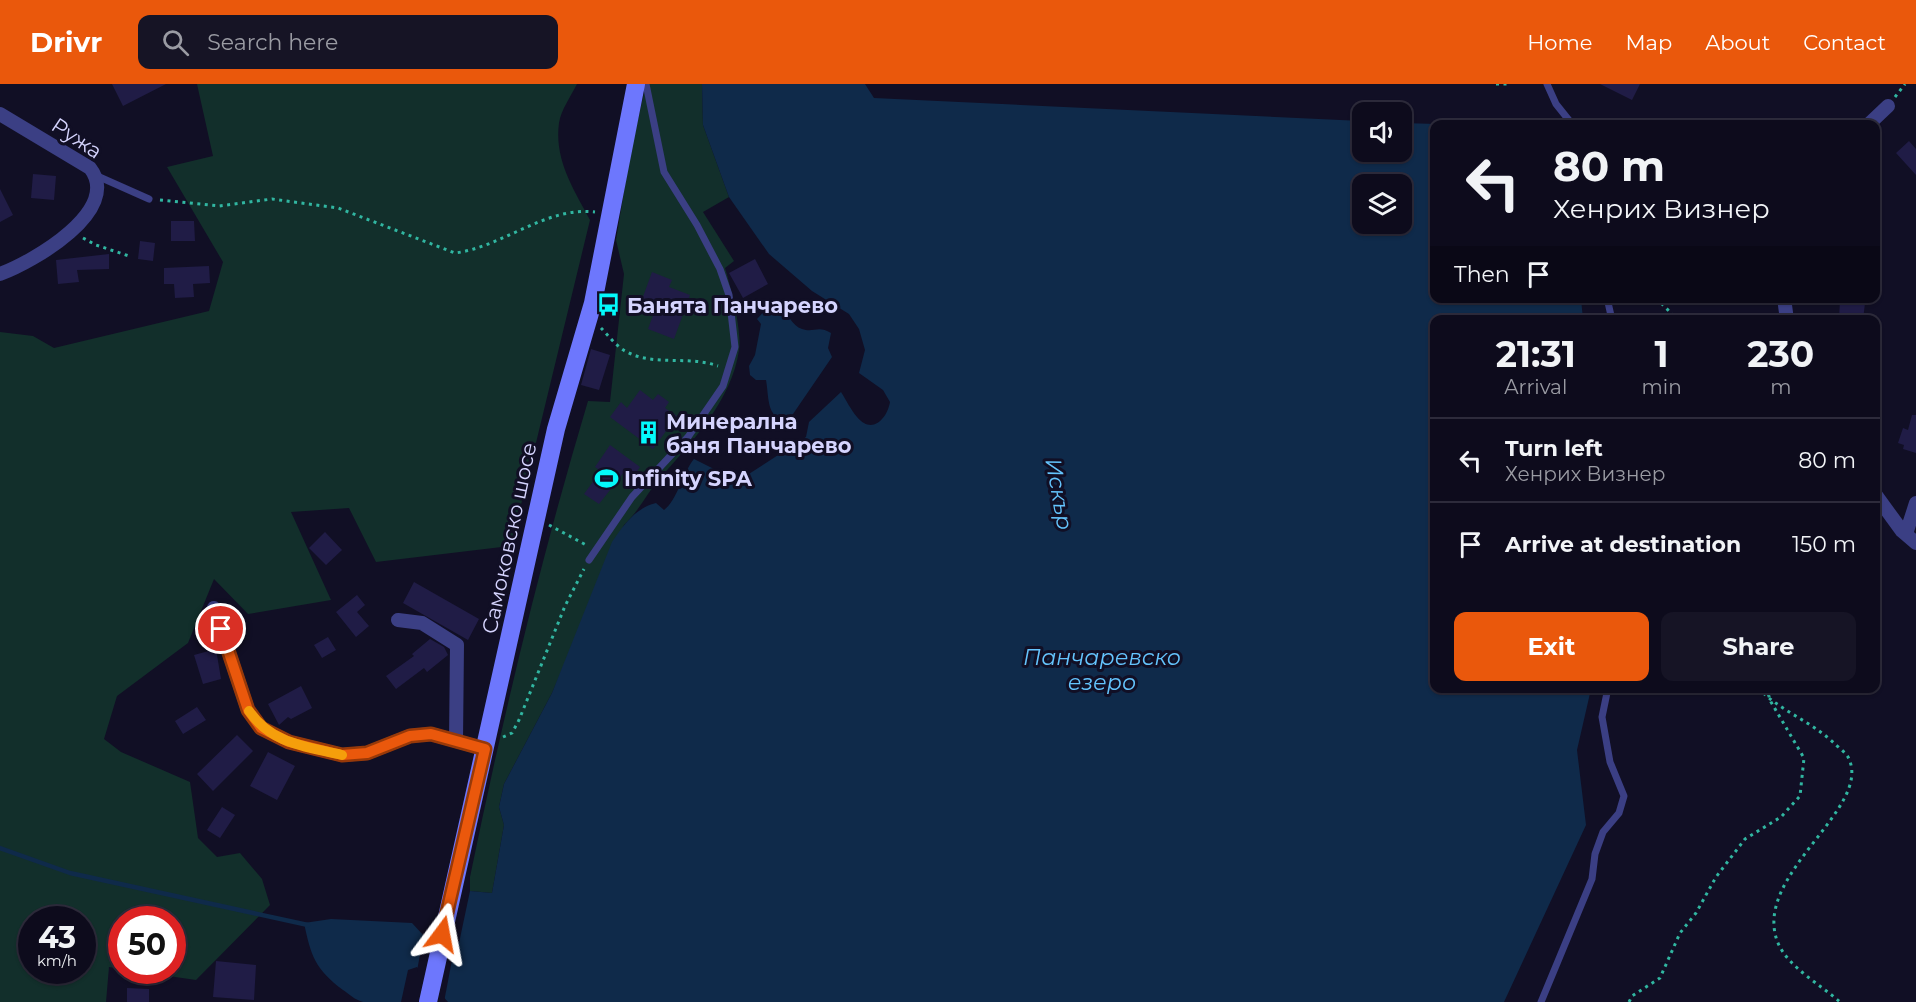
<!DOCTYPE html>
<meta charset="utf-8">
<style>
:root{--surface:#0d0b1c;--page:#161425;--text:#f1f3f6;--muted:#9a9ba3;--line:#2d2b3b;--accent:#ea580c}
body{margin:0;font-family:Montserrat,sans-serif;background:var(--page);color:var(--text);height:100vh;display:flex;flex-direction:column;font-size:22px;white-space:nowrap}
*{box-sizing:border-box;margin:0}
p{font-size:20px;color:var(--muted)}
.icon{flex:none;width:33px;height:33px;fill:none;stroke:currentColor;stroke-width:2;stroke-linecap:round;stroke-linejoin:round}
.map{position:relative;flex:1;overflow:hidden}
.side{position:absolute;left:1430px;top:231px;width:450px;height:378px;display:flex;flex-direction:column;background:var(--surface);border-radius:12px;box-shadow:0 2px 4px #0004,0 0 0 2px var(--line)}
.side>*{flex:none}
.guide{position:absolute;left:1430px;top:36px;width:450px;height:183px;border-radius:12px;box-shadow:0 2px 4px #0004,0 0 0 2px var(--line);background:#0d0b1c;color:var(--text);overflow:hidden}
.tools{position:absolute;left:1352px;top:18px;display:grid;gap:12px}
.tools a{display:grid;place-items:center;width:60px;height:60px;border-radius:12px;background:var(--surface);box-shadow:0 2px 4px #0004,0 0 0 2px var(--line);font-size:30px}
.speed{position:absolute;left:18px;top:822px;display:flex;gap:12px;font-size:30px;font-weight:700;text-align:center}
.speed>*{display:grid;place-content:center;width:78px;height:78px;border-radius:50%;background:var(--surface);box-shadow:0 2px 4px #0004,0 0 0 2px var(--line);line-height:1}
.speed small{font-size:15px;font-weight:400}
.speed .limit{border:9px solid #d22;background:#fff;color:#111}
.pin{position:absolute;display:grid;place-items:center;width:51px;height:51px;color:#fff;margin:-26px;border:3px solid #fff;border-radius:50%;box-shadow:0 2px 6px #0007}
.me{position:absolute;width:66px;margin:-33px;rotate:13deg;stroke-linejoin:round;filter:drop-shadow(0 0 4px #0008)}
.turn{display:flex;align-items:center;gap:21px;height:126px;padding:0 24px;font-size:27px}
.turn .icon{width:78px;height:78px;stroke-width:2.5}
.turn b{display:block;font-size:42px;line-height:51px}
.then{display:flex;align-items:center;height:57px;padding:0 24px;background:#0003;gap:12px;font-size:22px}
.eta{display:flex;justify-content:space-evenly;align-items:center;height:102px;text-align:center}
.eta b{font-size:36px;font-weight:700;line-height:42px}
.cta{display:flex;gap:12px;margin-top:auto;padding:12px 24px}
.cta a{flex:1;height:69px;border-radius:12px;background:var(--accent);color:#fff;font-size:24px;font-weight:700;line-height:69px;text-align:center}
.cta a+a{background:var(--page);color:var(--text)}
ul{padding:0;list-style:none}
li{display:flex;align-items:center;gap:18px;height:84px;padding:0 24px;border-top:2px solid var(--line)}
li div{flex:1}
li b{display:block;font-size:22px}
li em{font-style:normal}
header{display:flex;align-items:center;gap:36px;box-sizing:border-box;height:84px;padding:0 30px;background:var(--accent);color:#fff}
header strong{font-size:28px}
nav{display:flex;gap:33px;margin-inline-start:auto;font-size:21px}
.search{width:420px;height:54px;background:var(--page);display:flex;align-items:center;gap:15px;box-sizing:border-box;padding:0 21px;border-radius:12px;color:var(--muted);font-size:22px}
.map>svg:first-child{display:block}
</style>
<header>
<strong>Drivr</strong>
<div class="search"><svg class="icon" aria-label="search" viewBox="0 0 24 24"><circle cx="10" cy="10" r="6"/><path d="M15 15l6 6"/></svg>Search here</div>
<nav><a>Home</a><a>Map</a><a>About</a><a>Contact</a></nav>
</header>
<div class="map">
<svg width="1916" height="918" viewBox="0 0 1916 918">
<rect width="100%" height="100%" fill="#110f25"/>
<!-- green -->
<path fill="#122f2b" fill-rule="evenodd" d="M197,0H577C571,12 561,26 559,39C554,76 574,106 590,136L511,462L376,478L349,424L291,428L331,516L248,530L214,495L188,559L117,612L104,655L121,668L190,698L198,754L217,773L240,769L262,795L270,821L196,896L134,887L172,886V836H122L121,885L109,883L106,918H0V248L33,252L54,264L209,227L223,178L167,83L213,72ZM32,836H82V886H32Z
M646,0H702L703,41L729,113L703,128L734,177L725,184C731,204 742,246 739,266C732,316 692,358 660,394C647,409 639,427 624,441L552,609L504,700L499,723L504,741L492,809L470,807V793C503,632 541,474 588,317L610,318L624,190L616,156L630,71Z"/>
<!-- water -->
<path fill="#0f2a4a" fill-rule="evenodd" d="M702,0H865L874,14L1362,37V68H1401V39L1437,40H1434V214L1581,215L1583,235L1434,236V604L1591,605L1577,666L1586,741L1504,918H448L417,883L408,886L401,918C389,918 375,918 363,918C355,916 349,910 343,906C315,885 311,872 304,839L331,835L412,839L424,852L459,859L470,807L492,809L504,741L499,723L504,700L552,609L612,458C623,442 635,424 656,419L664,426C677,417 683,388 694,375L738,397L806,353L809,338L841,308C846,316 851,326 857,333C872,351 887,335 890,318L883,306L859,289L865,266L859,245L849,230L812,207L769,170L729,113L703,41ZM1362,100H1401V140H1362Z
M779,221C787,228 792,242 802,245C814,249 818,241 831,249L828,264L832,273L793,330L785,336C766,334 769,311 766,296H756L750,291L749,282L755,271L761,240L757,235L769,222Z"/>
<!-- pier -->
<path fill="#110f25" d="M424,848L456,855L444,918L417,887Z"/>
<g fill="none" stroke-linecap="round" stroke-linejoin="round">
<!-- stream -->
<path stroke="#0f2a4a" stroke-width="4.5" d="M0,764L70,789L308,841"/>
</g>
<!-- building -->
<path fill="#201c46" d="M112,0H166L123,22Z
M1600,0H1640L1632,16Z
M1909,57L1916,65V91L1896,69Z
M33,90L56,92L54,116L31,114Z
M0,105L13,131L0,138Z
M171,137H194L195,157H171Z
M140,157L155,159L153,177L138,175Z
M109,170V185L77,186L79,198L58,200L56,176Z
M755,175L768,200L743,214L729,189Z
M209,182L210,199L193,200L194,213L175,214L174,200H164V184Z
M652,188L672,196L669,203L690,211L674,255L648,245L655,226L640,221Z
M1840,217L1865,219L1863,236L1839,234Z
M591,265L610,271L599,306L581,301Z
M640,306L653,316L658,310L669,318L665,324L677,332L653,365L610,333L621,318L627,324Z
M1912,331H1916V369L1903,365L1904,361L1898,359L1903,344L1908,346Z
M610,361L640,383L633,393L625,387L599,420L584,410L601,387L595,383Z
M325,448L342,466L326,481L309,464Z
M414,498L479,535L468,556L403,519Z
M357,511L365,521L357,528L369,542L356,553L336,528Z
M328,553L336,566L322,574L314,561Z
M430,555L444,563L448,571L427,588L424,584L396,605L386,592L414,572L412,570Z
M216,565L221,595L203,600L194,571Z
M301,602L312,624L291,635L288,633L279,641L268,620Z
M197,623L206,636L183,650L175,637Z
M237,651L253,667L213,707L197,690Z
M268,668L295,682L277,716L250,702Z
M222,723L235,731L220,754L207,746Z
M216,877L256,881L254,916L213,913Z
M127,904L149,905V918H127Z"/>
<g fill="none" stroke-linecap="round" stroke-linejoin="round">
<!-- path -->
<path stroke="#31b6a1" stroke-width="3" stroke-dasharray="3 4.5" stroke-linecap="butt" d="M1496,0H1510
M1895,13L1905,0
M160,116L219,122L272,115L338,124L455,169C503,163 546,122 595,128
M83,154L96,161L129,172
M1656,214L1678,236
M601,244C608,251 616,262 625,267C653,283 688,271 718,282
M549,441L588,462
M1758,604C1780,627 1811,637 1835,660C1838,663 1845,668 1848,673C1875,724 1750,791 1778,859C1788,883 1821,901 1840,918
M503,653L512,649L519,636L565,522L584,485
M1629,918L1632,912L1660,894L1680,849L1696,829L1716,793L1745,755L1781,733L1800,712L1804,674L1771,618L1766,604"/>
<!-- lane -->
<path stroke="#3b3f84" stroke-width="7" d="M1547,0L1556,20L1572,40
M95,91L149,115
M1607,214L1612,236
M589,476L632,413L688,353L723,302L735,263L729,211L720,185L697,141L664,88L646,0
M1541,918L1592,795L1595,770L1603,748L1619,729L1624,712L1610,678L1602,633L1608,604"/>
<!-- street -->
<path stroke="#3b3f84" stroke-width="14" d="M0,30L90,84C123,126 33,178 0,190
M1869,40L1888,22
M1784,214L1787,236
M1875,410L1902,447L1916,459
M1906,450L1916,419
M214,524L248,626L261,644L289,658L342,671L367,669L410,652L431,650L485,665
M398,536L422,539L457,561L456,656"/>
<!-- secondary -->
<path stroke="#6d77fd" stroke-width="18" d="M428,918L556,345L593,219L636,0"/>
</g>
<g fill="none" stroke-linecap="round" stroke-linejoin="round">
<defs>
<path id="route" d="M221,545L248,626L261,644L289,658L342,671L367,669L410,652L431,650L485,665L442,850"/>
</defs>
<!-- route casing -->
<use href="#route" stroke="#983908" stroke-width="15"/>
<!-- route -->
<use href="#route" stroke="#ea580c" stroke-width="10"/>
<!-- slow -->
<path stroke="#f59e0b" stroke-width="10" d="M249,627C272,660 305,662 342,671"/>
</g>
<!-- icons -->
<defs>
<symbol id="bus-bare" viewBox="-9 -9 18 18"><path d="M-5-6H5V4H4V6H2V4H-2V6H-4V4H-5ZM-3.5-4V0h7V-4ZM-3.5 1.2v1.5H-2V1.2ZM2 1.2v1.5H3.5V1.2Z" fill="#04f9fb" stroke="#110f25" stroke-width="2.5" paint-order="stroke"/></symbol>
<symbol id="building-bare" viewBox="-9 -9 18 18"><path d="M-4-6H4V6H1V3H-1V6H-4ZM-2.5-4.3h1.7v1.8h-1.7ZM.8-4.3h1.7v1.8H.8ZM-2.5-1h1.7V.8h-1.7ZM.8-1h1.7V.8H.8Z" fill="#04f9fb" stroke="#110f25" stroke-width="2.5" paint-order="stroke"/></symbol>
<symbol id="stadium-bare" viewBox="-9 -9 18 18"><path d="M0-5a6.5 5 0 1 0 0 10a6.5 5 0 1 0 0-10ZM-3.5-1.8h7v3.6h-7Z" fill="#04f9fb" stroke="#110f25" stroke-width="2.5" paint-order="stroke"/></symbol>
</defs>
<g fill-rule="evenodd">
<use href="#bus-bare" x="592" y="204" width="33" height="33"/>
<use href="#building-bare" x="632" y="332" width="33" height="33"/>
<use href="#stadium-bare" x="590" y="378" width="33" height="33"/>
</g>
<g text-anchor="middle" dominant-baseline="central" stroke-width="6" stroke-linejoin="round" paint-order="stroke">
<!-- street labels -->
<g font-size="21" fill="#d5d4fe" stroke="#110f25">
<text transform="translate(77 54) rotate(34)">Ружа</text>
<text transform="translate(509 454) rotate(-78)">Самоковско шосе</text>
</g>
<!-- poi labels -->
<g font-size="21" font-weight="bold" fill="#d5d4fe" stroke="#110f25" text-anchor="start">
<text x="627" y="221">Банята Панчарево</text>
<text x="666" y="337">Минерална<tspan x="666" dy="24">баня Панчарево</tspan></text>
<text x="624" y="394">Infinity SPA</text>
</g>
<!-- water labels -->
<g font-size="22" font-style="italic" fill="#64c4fd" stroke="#110f25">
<text transform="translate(1059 410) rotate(80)">Искър</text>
<text x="1102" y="573">Панчаревско<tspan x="1102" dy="25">езеро</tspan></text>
</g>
</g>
</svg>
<div class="tools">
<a><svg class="icon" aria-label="sound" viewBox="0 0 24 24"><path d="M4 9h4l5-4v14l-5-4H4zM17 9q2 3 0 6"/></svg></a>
<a><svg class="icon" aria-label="layers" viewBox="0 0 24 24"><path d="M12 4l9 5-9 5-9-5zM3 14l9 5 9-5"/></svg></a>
</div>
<div class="speed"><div>43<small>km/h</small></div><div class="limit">50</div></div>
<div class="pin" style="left:221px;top:545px;background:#d93025"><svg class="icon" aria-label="arrive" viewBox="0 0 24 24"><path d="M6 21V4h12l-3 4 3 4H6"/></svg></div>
<svg class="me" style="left:442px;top:850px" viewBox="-20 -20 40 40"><path d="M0-17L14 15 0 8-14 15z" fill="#ea580c" stroke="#fff" stroke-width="4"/></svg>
<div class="guide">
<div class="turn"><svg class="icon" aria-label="left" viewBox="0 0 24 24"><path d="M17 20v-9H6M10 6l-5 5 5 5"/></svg><div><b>80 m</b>Хенрих Визнер</div></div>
<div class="then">Then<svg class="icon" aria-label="arrive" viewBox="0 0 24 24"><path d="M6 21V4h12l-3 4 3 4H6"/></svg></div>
</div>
<section class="side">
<div class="eta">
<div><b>21:31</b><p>Arrival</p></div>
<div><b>1</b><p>min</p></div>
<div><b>230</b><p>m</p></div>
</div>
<ul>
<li><svg class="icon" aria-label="left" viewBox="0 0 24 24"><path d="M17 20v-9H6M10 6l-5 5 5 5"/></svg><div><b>Turn left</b><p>Хенрих Визнер</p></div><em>80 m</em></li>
<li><svg class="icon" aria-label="arrive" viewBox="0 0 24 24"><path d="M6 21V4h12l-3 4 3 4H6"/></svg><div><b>Arrive at destination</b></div><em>150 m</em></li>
</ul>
<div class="cta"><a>Exit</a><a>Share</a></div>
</section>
</div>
